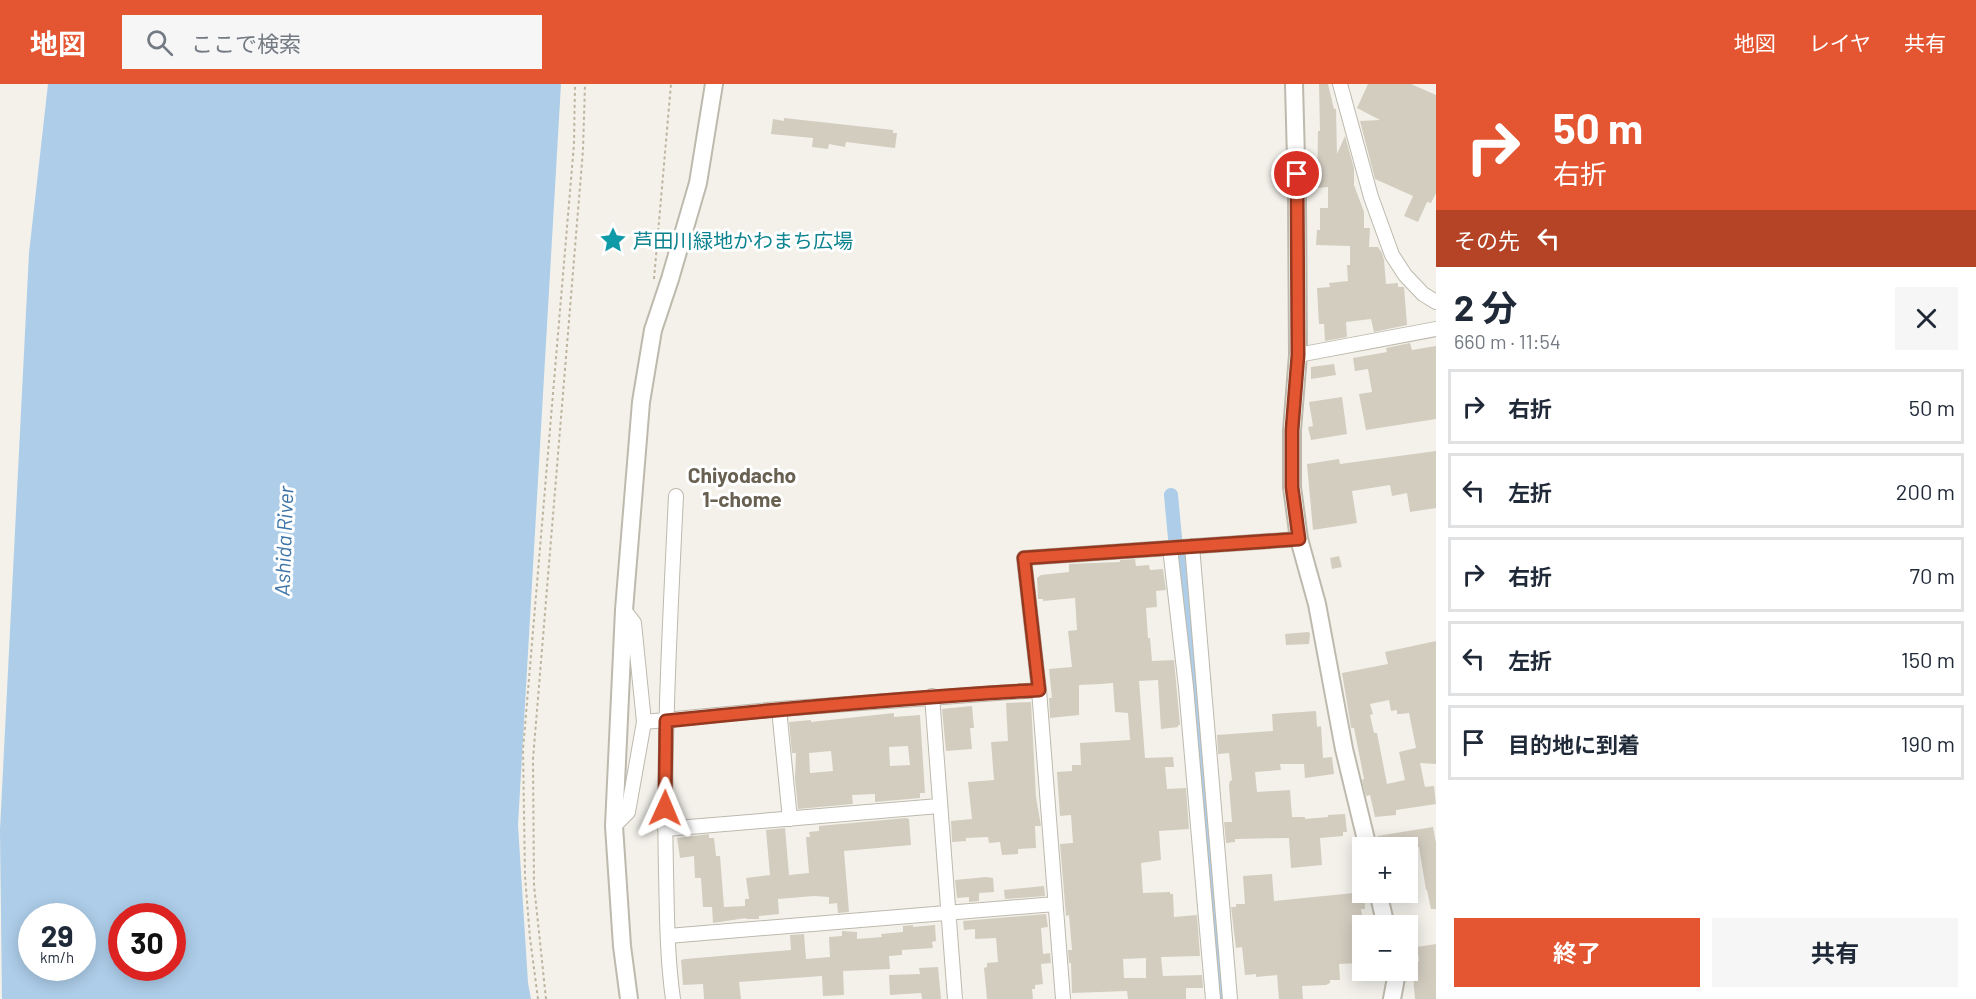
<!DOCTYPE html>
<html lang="ja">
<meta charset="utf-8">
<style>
:root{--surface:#fff;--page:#f6f6f7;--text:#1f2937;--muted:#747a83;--line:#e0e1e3;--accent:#e35631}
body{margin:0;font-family:Barlow,"Noto Sans JP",sans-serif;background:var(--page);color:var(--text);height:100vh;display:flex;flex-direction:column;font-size:22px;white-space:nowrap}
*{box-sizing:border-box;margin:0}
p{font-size:20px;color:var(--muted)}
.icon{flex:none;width:33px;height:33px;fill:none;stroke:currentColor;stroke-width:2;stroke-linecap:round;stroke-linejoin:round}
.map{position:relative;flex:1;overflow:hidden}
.sheet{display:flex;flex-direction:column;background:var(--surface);width:540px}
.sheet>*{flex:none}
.hud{background:#e35631;color:#fff;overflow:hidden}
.buttons{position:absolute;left:1352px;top:753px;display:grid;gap:12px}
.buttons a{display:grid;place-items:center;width:66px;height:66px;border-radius:0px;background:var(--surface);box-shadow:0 3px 15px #0003;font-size:30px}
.speed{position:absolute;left:18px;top:819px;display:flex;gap:12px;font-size:30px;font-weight:700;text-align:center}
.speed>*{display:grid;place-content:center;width:78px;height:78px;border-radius:50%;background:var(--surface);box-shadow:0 3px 15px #0003;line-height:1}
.speed small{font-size:15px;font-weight:400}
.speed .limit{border:9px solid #d22;background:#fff;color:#111}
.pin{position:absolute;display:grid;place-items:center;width:51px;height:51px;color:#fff;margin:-26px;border:3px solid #fff;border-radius:50%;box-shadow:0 2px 6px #0007}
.me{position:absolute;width:66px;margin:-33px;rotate:1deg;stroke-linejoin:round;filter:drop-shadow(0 0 4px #0008)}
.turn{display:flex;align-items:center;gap:21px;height:126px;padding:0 18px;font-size:27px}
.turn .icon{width:78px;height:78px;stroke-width:2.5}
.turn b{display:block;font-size:42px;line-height:51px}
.then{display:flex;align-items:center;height:57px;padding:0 18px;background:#0003;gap:12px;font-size:22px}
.round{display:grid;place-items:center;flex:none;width:63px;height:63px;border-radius:0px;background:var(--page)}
.overview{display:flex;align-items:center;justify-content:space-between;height:102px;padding:0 18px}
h1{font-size:36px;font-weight:700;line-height:45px}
.action{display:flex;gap:12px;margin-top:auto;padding:12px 18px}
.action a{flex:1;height:69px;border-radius:0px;background:var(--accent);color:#fff;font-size:24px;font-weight:700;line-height:69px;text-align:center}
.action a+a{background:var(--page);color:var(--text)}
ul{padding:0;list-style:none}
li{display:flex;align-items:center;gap:18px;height:75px;margin:0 12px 9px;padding:0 6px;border:3px solid var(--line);border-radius:0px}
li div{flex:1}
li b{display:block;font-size:22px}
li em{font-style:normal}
header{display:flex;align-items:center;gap:36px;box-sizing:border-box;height:84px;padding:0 30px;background:var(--accent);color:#fff}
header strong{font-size:28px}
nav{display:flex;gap:33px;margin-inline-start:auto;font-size:21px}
.search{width:420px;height:54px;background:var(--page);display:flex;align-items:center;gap:15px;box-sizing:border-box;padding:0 21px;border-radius:0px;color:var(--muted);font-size:22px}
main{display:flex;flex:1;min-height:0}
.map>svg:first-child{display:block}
</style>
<header>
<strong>地図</strong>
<div class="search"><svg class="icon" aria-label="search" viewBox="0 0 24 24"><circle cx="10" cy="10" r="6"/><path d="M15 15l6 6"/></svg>ここで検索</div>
<nav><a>地図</a><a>レイヤ</a><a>共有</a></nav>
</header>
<main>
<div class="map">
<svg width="1436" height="915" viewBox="0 0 1436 915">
<rect width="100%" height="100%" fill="#f3f1ea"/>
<!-- water -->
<path fill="#adcde9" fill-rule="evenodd" d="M48,0H561L518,741L528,899L531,915H2L0,746L29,169ZM32,832H82V884H32ZM122,832H172V884H122Z"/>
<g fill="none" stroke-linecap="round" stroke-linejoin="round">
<!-- canal -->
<path stroke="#adcde9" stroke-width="14" d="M1171,411L1175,454
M1182,472L1222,915"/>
</g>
<!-- building -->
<path fill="#d3cdc0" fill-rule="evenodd" d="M1319,0H1328L1334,25H1336L1337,70L1345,52L1354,84V101L1364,128V144H1370L1369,163H1378L1382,169L1384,176L1386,200L1398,199V203H1404L1407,241L1374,248L1371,235L1346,238L1347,253L1325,257L1324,240H1319L1317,204L1330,203L1329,199L1348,197L1347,181H1350V162L1316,161L1317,146H1320V124H1328V103L1317,104L1318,47H1320Z
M1368,0H1411L1436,11V109L1431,119L1427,118L1418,138L1404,132L1413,112L1375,95L1360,37L1380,36L1357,24Z
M784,34L893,46V49H897L895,64L846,58L845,63L829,60L828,65L812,63L813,54L771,50L773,35L784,37Z
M1410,259L1412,266L1436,262V335L1366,346L1359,310L1372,308L1368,285L1355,287L1353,274L1387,268L1386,264Z
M1334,280L1336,291L1311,295V283Z
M1342,313L1347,350L1311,356L1308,343L1313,342L1309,318Z
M1436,367V424L1410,428L1407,409L1392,412L1390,401L1352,407L1357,439L1313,446L1307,380L1339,375L1340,380Z
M1339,472L1342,483L1332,485L1330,474Z
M1135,475L1136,482L1149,481L1150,486L1163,485L1166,506L1156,507L1157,523L1146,524L1148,554H1150L1152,577L1174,576L1180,641H1178V643L1161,645L1158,596L1139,597L1145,674L1173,673L1174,683H1165L1167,705L1186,704L1189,745L1159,747L1161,776L1141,779L1143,809L1170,808V810H1173L1174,833L1197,831L1200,872L1161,873L1163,892L1202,891L1203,904H1186V915H1128L1127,907L1072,909L1071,879H1069L1068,866H1072L1069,831L1066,832L1060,760L1073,759L1071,731L1060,732L1057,688L1072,687V681H1081L1080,659L1130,656L1128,629L1115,628L1113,599L1101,600L1079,601V631L1050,634L1049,614H1052L1049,585L1072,583L1068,547L1077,546L1075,514L1043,517V515H1038L1037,494L1041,491L1069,488V480L1120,478V476ZM1146,874V894H1124L1123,875Z
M1308,548L1310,549L1309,560L1286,561L1285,550Z
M1436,557V680L1420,679L1425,703L1434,702L1436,720L1396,726V731L1375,733L1370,711L1366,712L1362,696L1364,695L1354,644H1351L1350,637L1342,589L1388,580L1385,568ZM1389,616L1391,627L1397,626V630H1401L1409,629L1416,664L1399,668L1405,696L1387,700L1377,649H1374L1370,631L1373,630L1370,620Z
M1031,618L1036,713L1041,742H1035L1036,764L1018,765V770L1002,771L1000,758L989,759L988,753L966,754V757L952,758L951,737L972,735L968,698L994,696L991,658L1008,657L1006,619Z
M972,622L974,644H970L972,665L946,667L942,625Z
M1316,627L1317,643L1321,642L1323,674L1332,673L1334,690L1305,694L1304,680H1280L1281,686L1255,688L1257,708L1290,706L1292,733H1305V735L1328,733V731L1345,730L1347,748H1343V752L1320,754L1322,781L1291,784L1289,754L1235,755V758L1226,759L1224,738H1232L1229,702L1230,697L1232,696L1229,669L1218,670L1217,651L1273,647L1272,630Z
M894,629V633L920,631L925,709H920V714L875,718V710L852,711L853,720L798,725L795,695L796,669H792L789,638L811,636V638ZM908,662L910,681L890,682L889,663ZM831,667L833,687L810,689L809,669Z
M906,734L909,735L911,761L844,767L849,828L838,829L837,819L829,820V813L814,812L778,815L779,830L759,832V835H746V834L713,839L712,823H703L701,794H695L694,772L680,774L677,754L709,750V754H714L716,772H720L724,823L745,822V815H749L746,794L770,791L766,746L785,744L789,791L809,789L806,753H810L809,748L819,747V742Z
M1433,743L1436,759V825H1431L1427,806H1426L1419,763L1407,765V764H1379L1377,752Z
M1272,790L1274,817L1364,808L1365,825H1361L1364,842L1362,879L1339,880L1340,896H1330V899L1326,901L1302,902L1303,915H1279L1277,891L1256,893V890L1245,891L1242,863L1236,864L1231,823H1236V820H1245L1243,792Z
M986,793L993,794L994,808L979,809V817L969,818V813L957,814L955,796Z
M1044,802L1045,812L1005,815L1004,806Z
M1046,830L1048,843L1041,844L1043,870L1050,869L1051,879L1041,880L1043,900L1035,901V905H1032L1033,915H987L984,884L987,883V879L998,878L996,854L975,855V845L964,846L963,837Z
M913,841V843L935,841L936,857L932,858L933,864L902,866V871L889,872L890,885L843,887L844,911L823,912L822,892L739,898L741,915H704L703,900L683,901L681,876L685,875L791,866L790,851L804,850L806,875L830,873L829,853L842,852V847L857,848V855L882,853L881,850L903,848V842Z
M1436,860V915H1415L1412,878L1419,877L1417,863Z
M938,883L941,915H922L921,909L890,911L889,891L920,890L919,884Z"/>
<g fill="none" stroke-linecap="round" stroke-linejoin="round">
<defs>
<path id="minor" d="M1340,0L1371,113L1392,171L1405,191L1423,210L1436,218
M1298,271L1436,245
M1192,462L1230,915
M1170,464L1186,603L1213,915
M624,526L634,539L644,638
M932,612L955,915
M779,625L790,735
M614,742L628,728L644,638L779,625L1039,606
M665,745L939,722
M668,852L1055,820
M673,915C667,873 667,830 666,787C663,662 670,537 676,412
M1063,915L1039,606L1024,474L1299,455"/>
<path id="tertiary" d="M1294,0L1297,113L1298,271L1292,346V403L1299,455L1317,520L1344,665L1368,764
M1378,808L1386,842
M629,915L622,862L614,742L624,526L641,318L653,246L670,195L698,99L714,0
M1392,915L1396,894L1394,886"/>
</defs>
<!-- minor casing -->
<use href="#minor" stroke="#bdb9ad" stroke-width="16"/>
<!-- tertiary casing -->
<use href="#tertiary" stroke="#bdb9ad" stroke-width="20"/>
<!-- path -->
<path stroke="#beb5a0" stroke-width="2" stroke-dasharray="3 3" stroke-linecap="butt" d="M654,195L671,0
M538,915L530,854L525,792L523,666L574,60L575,0
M546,915L534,801L533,675L583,66L585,0"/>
<!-- minor -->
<use href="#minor" stroke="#fff" stroke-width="14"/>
<!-- tertiary -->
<use href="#tertiary" stroke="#fff" stroke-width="16"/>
</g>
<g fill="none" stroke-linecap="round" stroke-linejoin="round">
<defs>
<path id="route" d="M665,724L666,637C790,624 914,613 1039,606L1024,474L1299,455L1292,403V346L1298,271L1297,90"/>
</defs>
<!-- route casing -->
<use href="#route" stroke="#943820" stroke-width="15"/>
<!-- route -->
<use href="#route" stroke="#e35631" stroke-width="10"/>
</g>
<!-- icons -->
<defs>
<symbol id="sight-bare" viewBox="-9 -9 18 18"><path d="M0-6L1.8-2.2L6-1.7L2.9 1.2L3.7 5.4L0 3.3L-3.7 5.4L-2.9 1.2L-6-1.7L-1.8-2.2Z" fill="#0f9aa8" stroke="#fff" stroke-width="2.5" paint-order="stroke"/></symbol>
</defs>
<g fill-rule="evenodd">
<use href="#sight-bare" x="594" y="137" width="38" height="38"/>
</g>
<g text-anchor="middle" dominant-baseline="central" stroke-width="6" stroke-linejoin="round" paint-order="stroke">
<!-- culture labels -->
<g font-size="20" fill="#0d838f" stroke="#fff" text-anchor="start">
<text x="633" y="156">芦田川緑地かわまち広場</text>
</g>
<!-- neighbourhood labels -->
<g font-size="21" font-weight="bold" fill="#686051" stroke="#fff">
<text x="742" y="390">Chiyodacho<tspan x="742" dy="24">1-chome</tspan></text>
</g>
<!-- water labels -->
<g font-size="21" font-style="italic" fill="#3d74a7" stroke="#fff">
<text transform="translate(283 457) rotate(-88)">Ashida River</text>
</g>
</g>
</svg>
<div class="buttons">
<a>+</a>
<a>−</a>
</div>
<div class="speed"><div>29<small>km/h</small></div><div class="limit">30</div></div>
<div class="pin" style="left:1297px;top:90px;background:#d93025"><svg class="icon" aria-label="arrive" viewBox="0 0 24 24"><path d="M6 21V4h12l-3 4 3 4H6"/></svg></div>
<svg class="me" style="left:665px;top:724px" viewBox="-20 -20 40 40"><path d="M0-17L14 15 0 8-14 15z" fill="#e35631" stroke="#fff" stroke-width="4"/></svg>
</div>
<section class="sheet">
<div class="hud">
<div class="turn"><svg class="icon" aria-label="right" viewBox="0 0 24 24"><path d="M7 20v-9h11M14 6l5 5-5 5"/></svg><div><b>50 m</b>右折</div></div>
<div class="then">その先<svg class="icon" aria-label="left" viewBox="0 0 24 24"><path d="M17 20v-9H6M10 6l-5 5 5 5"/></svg></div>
</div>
<div class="overview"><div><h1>2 分</h1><p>660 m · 11:54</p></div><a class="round"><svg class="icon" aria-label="close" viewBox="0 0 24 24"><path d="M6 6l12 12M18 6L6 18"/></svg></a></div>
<ul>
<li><svg class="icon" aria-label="right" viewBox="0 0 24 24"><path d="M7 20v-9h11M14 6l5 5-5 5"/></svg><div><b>右折</b></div><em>50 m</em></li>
<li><svg class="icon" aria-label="left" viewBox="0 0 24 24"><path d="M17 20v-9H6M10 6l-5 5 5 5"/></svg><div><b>左折</b></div><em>200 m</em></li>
<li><svg class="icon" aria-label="right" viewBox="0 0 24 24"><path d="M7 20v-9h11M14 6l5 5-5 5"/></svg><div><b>右折</b></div><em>70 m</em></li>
<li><svg class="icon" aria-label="left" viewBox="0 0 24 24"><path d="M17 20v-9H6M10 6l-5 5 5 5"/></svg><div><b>左折</b></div><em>150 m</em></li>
<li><svg class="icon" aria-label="arrive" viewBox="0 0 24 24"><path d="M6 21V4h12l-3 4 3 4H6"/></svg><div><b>目的地に到着</b></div><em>190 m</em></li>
</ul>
<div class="action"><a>終了</a><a>共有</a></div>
</section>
</main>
